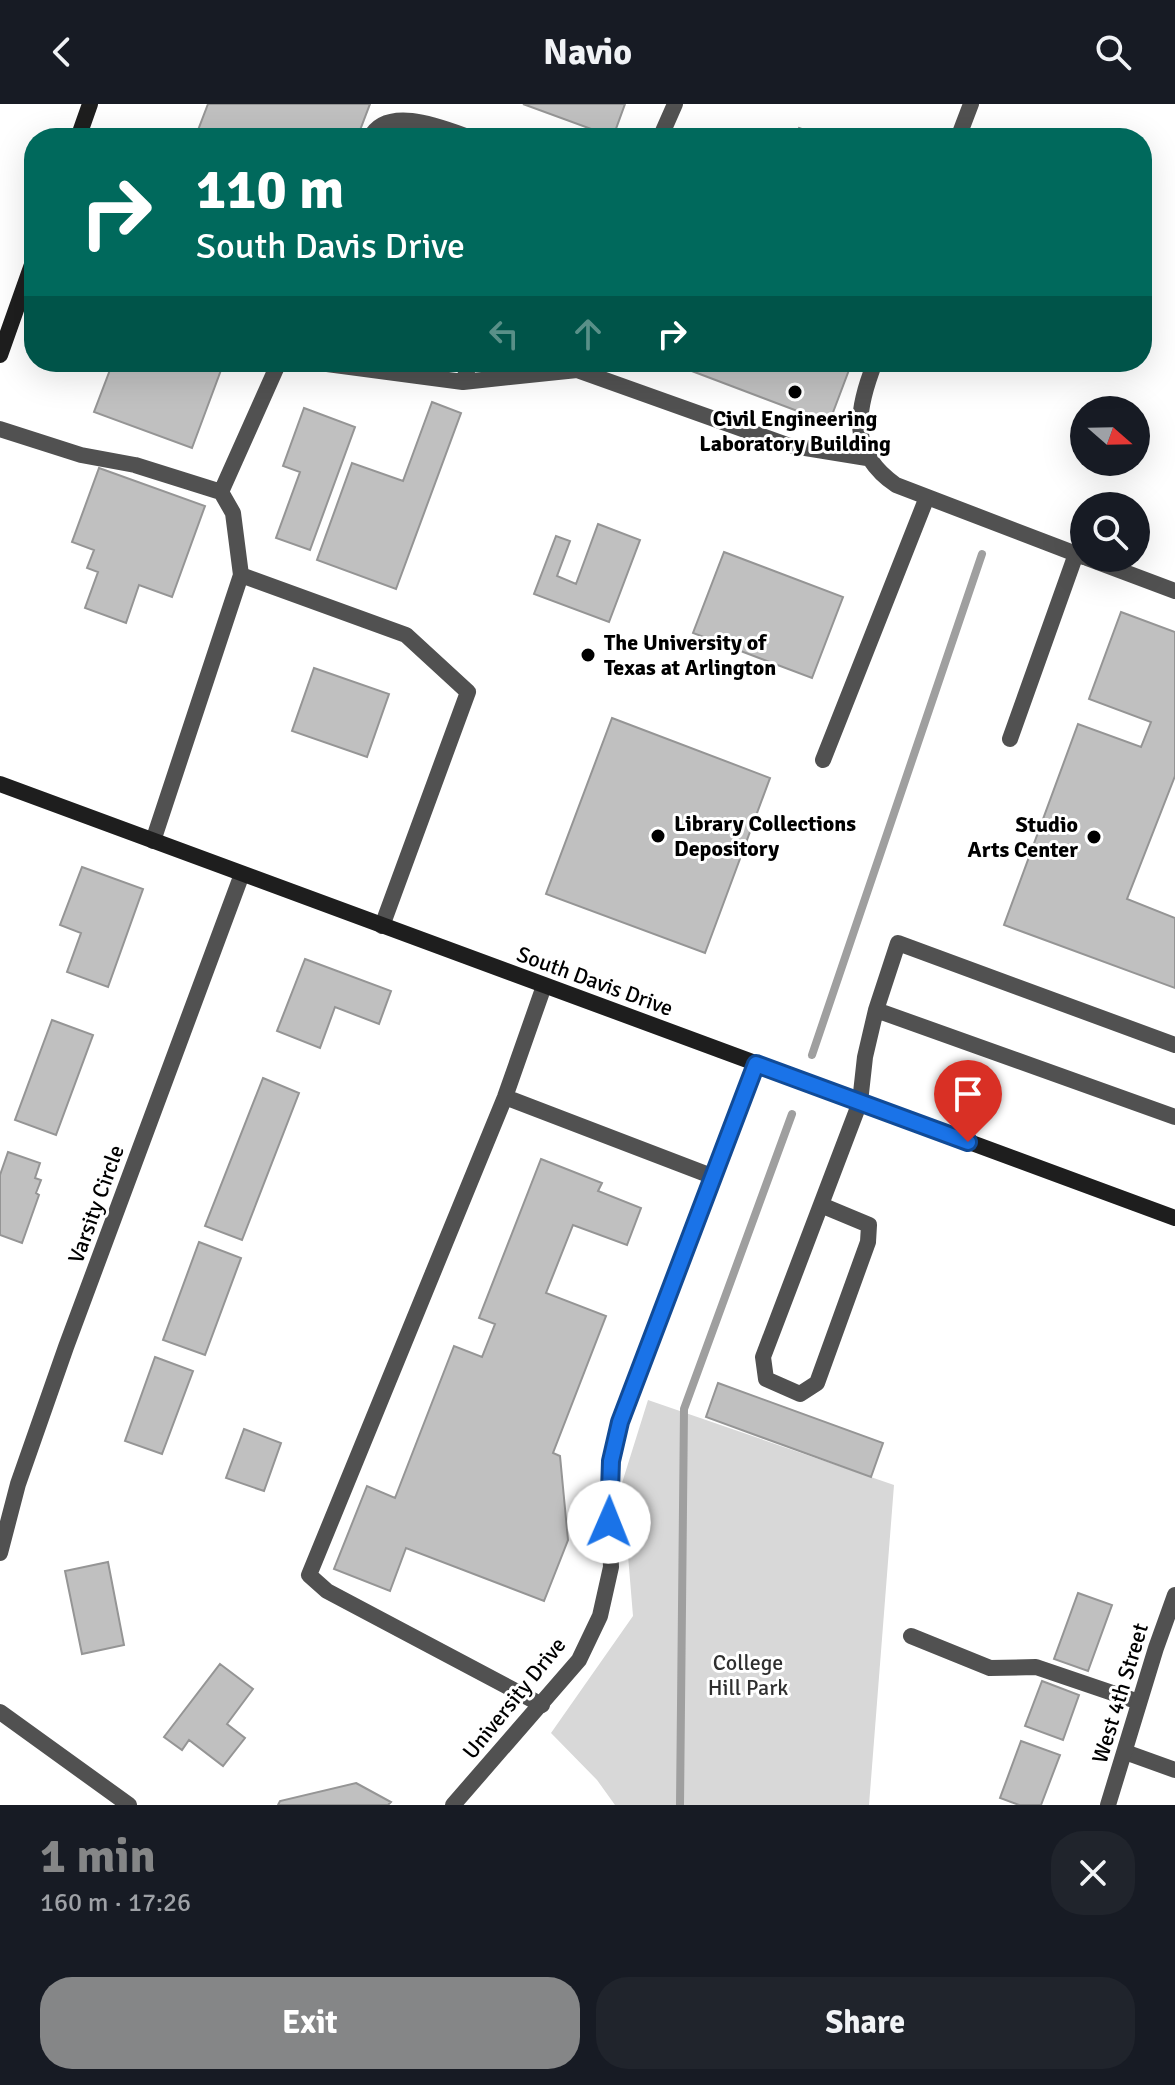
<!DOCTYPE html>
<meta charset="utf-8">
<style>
:root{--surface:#171b24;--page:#20242c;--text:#f1f3f6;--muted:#9ea1a6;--accent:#858687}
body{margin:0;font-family:Signika,sans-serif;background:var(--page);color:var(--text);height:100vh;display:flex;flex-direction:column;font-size:30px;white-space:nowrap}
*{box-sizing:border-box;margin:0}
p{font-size:26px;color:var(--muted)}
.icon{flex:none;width:44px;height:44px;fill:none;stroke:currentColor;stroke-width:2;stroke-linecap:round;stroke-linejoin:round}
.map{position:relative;height:1701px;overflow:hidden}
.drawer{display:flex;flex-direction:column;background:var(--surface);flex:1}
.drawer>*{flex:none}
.banner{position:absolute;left:24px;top:24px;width:1128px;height:244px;border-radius:32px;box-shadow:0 8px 32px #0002;background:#00695c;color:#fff;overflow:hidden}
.needle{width:52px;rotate:110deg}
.buttons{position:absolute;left:1070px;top:292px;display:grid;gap:16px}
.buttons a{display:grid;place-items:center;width:80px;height:80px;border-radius:50%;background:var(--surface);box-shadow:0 8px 32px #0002;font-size:40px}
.pin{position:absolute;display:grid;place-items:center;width:68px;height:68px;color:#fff;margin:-82px -34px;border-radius:50% 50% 50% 0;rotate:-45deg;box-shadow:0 0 8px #0007}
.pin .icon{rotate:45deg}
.me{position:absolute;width:88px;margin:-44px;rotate:1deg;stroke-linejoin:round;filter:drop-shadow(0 0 6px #0008)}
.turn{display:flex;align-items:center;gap:28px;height:168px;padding:0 40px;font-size:36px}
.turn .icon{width:104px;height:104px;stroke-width:2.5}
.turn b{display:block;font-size:56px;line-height:68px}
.lanes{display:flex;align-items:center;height:76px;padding:0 40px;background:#0003;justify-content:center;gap:40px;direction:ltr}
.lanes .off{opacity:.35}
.round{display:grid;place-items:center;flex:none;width:84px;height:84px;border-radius:32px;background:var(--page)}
.summary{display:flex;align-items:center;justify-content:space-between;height:136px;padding:0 40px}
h1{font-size:48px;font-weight:700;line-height:60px;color:var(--accent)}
.action{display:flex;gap:16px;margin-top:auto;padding:16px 40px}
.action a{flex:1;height:92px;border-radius:32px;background:var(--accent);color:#fff;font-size:32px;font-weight:700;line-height:92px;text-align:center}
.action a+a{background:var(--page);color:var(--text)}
header{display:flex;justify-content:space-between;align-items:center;height:104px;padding:0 40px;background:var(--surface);font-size:36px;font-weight:700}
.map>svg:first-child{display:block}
</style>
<header><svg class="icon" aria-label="back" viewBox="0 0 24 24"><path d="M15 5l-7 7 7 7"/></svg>Navio<svg class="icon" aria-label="search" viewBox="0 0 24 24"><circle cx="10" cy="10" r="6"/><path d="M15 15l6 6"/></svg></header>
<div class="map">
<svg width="1175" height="1701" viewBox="0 0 1175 1701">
<rect width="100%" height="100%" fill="#fff"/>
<!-- green -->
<path fill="#d8d8d8" d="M648,1296L894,1381L869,1701H615L597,1676L551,1629L633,1512L622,1379Z"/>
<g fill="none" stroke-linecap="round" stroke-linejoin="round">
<!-- stream -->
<path stroke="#9f9f9f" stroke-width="8" d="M812,951L982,450
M680,1701L684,1305L792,1010"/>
</g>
<!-- building -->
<path fill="#c0c0c0" stroke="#959595" stroke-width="2" d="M208,0H370L357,34H195Z
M523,0H625L613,33Z
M799,24L826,34H795Z
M113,258H224L192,344L94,308Z
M668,258H852L829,319Z
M432,298L461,309L396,485L317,456L352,359L403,377Z
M304,304L355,323L310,446L276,434L300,368L283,362Z
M99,364L205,402L172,493L139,481L126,519L85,504L98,468L87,464L94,446L72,438Z
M598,420L640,436L609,518L534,490L556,432L570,437L557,472L576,480Z
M724,448L843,493L812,574L693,529Z
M1121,508L1175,528V672L1127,795L1175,814V884L1004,821L1078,620L1141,643L1151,618L1089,595Z
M314,564L389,590L367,653L292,627Z
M612,614L770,674L705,849L546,790Z
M82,763L143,785L108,883L67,868L81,829L60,821Z
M305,855L391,887L379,920L335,903L320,944L277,927Z
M52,916L93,931L56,1031L15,1016Z
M263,974L299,989L242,1136L205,1122Z
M8,1048L40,1059L35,1074L41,1076L36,1089L39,1091L22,1139L0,1131V1071Z
M541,1055L602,1079L598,1087L641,1104L627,1141L573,1121L546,1189L606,1212L553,1349L560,1352L568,1436L544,1497L406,1444L390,1487L334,1465L367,1382L395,1394L454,1242L482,1253L495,1220L479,1214Z
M199,1138L241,1154L205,1251L163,1236Z
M155,1253L193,1267L162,1350L125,1337Z
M718,1279L883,1339L871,1373L706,1313Z
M244,1325L281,1339L264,1387L226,1374Z
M108,1458L124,1541L82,1550L65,1467Z
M1078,1489L1112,1501L1088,1567L1054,1555Z
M220,1560L253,1585L227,1620L245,1634L223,1662L189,1636L182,1646L164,1633Z
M1042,1577L1079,1591L1063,1636L1025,1622Z
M1021,1637L1060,1651L1041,1701H1019L1000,1694Z
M356,1679L391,1698L388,1701H278L280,1697Z"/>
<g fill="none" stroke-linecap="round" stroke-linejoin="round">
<!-- lane -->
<path stroke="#515151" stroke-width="16" d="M370,34C387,0 443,24 471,34
M660,34L675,0
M958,34L971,0
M312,258L463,278L577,266L787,341L867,354
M875,258C856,307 848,348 896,381L1084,453
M463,278L470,258
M0,325L81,351L135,361L221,388L233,409L241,471
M221,388L279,258
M1087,454L1175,487
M1010,635L1076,450
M823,656L927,393
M153,737L241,471L406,531L468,588L382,822
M876,906L1175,1013
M505,993L714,1073
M821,1101L869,1121L868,1138L817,1279L800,1290L766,1275L763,1253L860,998L865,953L876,906L898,839L1175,941
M911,1532L990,1564L1036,1563L1139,1598
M542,1601L327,1487L309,1471L505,993L544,882
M1125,1648L1175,1666"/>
<!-- street -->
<path stroke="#515151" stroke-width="16" d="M0,1449L18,1380L66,1243L242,770
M0,1608L129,1701
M453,1701L579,1556L600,1512L611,1463L608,1396L611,1357L620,1318L756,960
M1108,1701L1156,1544L1175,1491"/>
<!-- secondary -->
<path stroke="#1e1e1e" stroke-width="16" d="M78,34L90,0
M0,251L34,155
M0,680L1175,1114"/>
</g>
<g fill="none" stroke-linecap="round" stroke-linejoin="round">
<defs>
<path id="route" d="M609,1418L611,1357L620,1318L756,960L968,1038"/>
</defs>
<!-- route casing -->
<use href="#route" stroke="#114b97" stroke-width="20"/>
<!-- route -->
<use href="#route" stroke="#1a73e8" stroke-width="14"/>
</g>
<!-- markers -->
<g fill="#000" stroke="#fff" stroke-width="3">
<circle cx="795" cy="288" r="8"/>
<circle cx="588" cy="551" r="8"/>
<circle cx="658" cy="732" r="8"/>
<circle cx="1094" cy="733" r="8"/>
</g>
<g text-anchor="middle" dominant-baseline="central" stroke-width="6" stroke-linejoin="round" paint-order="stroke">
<!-- poi labels -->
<g font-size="22" font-weight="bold" fill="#000" stroke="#fff" text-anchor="start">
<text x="795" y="314" text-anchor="middle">Civil Engineering<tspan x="795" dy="25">Laboratory Building</tspan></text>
<text x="604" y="538">The University of<tspan x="604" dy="25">Texas at Arlington</tspan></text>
<text x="674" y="719">Library Collections<tspan x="674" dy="25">Depository</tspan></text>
<text x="1078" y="720" text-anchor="end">Studio<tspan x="1078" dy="25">Arts Center</tspan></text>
</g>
<!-- street labels -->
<g font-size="22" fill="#000" stroke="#fff">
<text transform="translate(595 877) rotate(20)">South Davis Drive</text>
<text transform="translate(96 1100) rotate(-70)">Varsity Circle</text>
<text transform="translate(1120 1589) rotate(-73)">West 4th Street</text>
<text transform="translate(514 1594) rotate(-51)">University Drive</text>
</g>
<!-- park labels -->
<g font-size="22" fill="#2f2f2f" stroke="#fff">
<text x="748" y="1558">College<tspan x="748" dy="25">Hill Park</tspan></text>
</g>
</g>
</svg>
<div class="buttons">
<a><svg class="needle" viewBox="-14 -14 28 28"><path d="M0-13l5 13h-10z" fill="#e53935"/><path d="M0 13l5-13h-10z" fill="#9ea1a6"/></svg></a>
<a><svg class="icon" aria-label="search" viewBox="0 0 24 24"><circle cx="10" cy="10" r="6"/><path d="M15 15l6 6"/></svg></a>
</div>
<div class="pin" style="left:968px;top:1038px;background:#d93025"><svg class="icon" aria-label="arrive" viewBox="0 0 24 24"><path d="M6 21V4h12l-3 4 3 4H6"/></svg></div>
<svg class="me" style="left:609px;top:1418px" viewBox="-20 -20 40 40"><circle r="19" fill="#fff"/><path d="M0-13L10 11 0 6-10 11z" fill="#1a73e8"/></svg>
<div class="banner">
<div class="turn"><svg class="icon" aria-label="right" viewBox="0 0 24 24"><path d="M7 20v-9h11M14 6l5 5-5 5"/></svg><div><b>110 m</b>South Davis Drive</div></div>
<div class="lanes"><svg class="icon off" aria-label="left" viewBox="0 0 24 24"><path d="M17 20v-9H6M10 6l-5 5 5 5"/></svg><svg class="icon off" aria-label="ahead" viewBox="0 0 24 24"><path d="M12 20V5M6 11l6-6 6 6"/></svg><svg class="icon" aria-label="right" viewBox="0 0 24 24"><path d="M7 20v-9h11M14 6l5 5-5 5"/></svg></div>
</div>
</div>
<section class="drawer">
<div class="summary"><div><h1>1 min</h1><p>160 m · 17:26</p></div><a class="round"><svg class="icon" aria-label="close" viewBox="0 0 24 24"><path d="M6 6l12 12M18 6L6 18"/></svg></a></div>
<div class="action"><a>Exit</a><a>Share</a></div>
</section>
